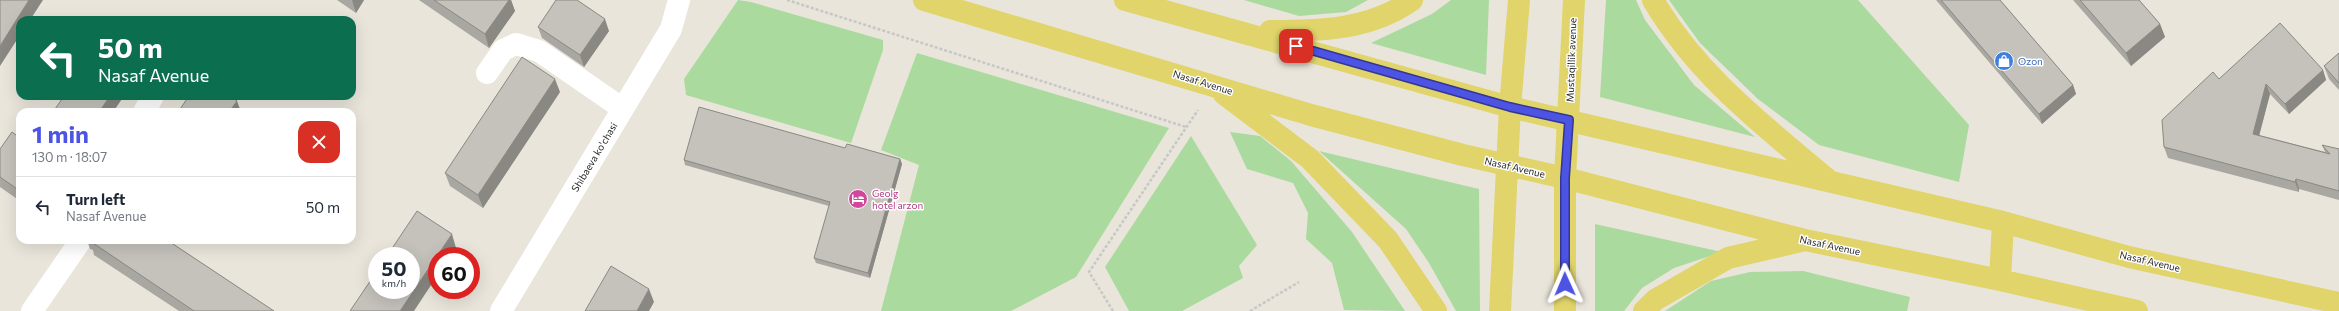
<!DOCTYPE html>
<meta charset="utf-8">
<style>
:root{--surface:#fff;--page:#f6f6f7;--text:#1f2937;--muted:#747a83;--line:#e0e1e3;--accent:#4d54e4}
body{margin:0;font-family:Commissioner,sans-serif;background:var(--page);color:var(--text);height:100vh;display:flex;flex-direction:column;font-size:15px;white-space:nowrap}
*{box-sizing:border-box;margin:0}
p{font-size:13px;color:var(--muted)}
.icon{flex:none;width:22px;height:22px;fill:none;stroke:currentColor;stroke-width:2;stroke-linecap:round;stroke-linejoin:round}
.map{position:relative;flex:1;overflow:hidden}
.side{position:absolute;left:16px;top:108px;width:340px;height:136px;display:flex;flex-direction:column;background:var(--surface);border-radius:12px;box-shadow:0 4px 16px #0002}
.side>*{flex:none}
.banner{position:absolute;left:16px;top:16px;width:340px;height:84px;border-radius:12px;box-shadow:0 4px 16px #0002;background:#0b6e4f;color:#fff;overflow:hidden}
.speed{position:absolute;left:368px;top:247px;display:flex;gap:8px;font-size:20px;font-weight:700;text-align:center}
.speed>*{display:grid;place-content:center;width:52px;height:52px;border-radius:50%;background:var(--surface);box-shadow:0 4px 16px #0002;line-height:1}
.speed small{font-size:10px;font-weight:400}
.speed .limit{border:6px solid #d22;background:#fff;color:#111}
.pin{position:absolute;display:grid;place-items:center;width:34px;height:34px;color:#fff;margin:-17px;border-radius:8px;box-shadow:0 2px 6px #0006}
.me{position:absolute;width:44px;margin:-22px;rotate:359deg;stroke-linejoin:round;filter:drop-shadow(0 0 3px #0008)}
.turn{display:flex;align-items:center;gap:14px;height:84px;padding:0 16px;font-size:18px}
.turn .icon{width:52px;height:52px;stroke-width:2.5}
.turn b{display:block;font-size:28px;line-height:34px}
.round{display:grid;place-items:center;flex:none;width:42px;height:42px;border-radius:12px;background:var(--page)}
.summary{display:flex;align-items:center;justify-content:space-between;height:68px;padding:0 16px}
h1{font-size:24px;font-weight:700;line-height:30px;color:var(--accent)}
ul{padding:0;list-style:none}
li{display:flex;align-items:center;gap:12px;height:60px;padding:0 16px;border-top:1px solid var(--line)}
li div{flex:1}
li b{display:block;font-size:15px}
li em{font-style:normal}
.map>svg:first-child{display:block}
</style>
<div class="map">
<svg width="2339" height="311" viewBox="0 0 2339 311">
<rect width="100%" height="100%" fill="#e9e5db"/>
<!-- green -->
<path fill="#aada9e" d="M738,0L751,2L883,40V50L851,143L686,95L684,79Z
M1244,0H1368L1346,12L1299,16Z
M1451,0H1489L1486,75L1371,43L1432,14Z
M1606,0H1636L1645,20L1694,85L1755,137L1600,97Z
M1669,0H1858L1969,125L1959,182L1819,145L1758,99L1700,43Z
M917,53L1169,128L1076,277L1011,311H881L919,165L881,150Z
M1230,132L1260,136L1291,161L1352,232L1405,311L1344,310L1332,263L1306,239L1308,213L1293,183L1247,169Z
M1191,136L1257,245L1239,266L1243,278L1182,311H1129L1105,267Z
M1319,151L1479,189L1480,311H1456L1429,263L1406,229Z
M1595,224L1722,252L1674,268L1642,288L1624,311H1595Z
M1803,271L1910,297L1907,311H1665L1711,281L1750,272Z"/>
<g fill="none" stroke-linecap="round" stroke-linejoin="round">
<!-- path -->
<path stroke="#c7c7c7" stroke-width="2.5" stroke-dasharray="3 2" stroke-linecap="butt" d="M787,0L1186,127
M1113,311L1089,272L1198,110
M1250,311L1299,282"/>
<!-- minor -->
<path stroke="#fff" stroke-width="22" d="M487,73L503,50L516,44L539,51L623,109
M144,112L153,96
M32,311L81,240
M501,311L671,29L679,0"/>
<!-- major -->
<path stroke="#e0d46a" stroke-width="22" d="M924,0L1311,115L1463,155L1565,178L1805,240L2000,280L2137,311
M1125,0L1510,107L2003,222L2129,257L2339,303
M1653,0C1696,74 1763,125 1827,179
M1270,31C1320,31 1370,30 1412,0
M1224,94L1310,159L1388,240L1436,311
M2000,280L2003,222
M1500,311L1510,107L1519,0
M1565,311V178L1574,0
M1644,311L1655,300L1728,258L1801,241"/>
</g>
<!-- wall -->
<path fill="#a9a7a1" d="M337,0H364L356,13Z
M419,0H511L515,11L489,48Z
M1936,0H2000L2073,85L2076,94L2042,124Z
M2073,0H2139L2160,24L2165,37L2131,66Z
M538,27L609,31L584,67L542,38Z
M2339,53V90L2329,79L2324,66Z
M2323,70L2326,80L2289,114L2270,94L2259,135L2325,152L2322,145L2339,149V200L2299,189V192L2168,158L2164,147L2219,79Z
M560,92L483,208L450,186L445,173Z
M20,138V201L0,187V149Z
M845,148L900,159L902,164L870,278L816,263L814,258L829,206L685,165L684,160Z
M87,240H167L274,311H179L94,255L93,250L90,249Z"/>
<!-- shaded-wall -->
<path fill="#898883" d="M29,0H43L30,20H20V35L0,66V46Z
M352,0H364L356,13Z
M509,0H511L515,11L489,48L485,34Z
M605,19L609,31L584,67L580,55Z
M2160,24L2165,37L2131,66L2126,53Z
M2323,70L2326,80L2289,114L2285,104Z
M555,79L560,92L483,208L478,195Z
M2266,84L2270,94L2257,144L2253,134Z
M2073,85L2076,94L2042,124L2039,114Z
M110,96H124L113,112H99Z
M237,101L241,112H229Z
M900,159L902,164L870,278L868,273Z
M2296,179L2299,189V192L2295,182Z
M452,234L456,248L451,256H437Z
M437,256V276L414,311H400Z
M649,289L654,302L649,311H637Z"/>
<!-- building -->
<path fill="#c4c2bb" stroke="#898883" d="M0,0H29L0,46Z
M434,0H509L485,34Z
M556,0H577L605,19L580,55L538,27Z
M1941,0H2000L2073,85L2039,114Z
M2080,0H2139L2160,24L2126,53Z
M119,18L123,20H118Z
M2280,23L2323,70L2285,104L2266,84L2253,134L2330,154L2322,145L2339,149V191L2296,179L2295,182L2164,147L2162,120L2213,72L2219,79Z
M2339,53V83L2324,66Z
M522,57L555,79L478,195L445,173Z
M64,96H110L99,112H53Z
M189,96H230L237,101L229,112H178Z
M699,107L845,148L847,144L900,159L868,273L814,258L830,202L684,160Z
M12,132L20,138V191L0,177V149Z
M417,211L452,234L400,311H350L377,271V290H411V256H387Z
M91,240H167L274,311H194L90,241Z
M611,266L649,289L637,311H585Z"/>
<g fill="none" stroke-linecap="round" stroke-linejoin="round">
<defs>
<path id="route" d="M1296,46L1510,107L1569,120L1565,178V284"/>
</defs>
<!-- route casing -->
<use href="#route" stroke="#323794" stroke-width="10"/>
<!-- route -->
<use href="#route" stroke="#4d54e4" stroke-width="7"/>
</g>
<!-- icons -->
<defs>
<symbol id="shop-disc" viewBox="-11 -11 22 22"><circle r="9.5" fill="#3f7fe0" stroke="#fff"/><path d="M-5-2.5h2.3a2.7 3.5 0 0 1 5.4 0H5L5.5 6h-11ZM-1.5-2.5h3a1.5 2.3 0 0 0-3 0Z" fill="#fff"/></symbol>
<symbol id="hotel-disc" viewBox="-11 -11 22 22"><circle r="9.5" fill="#d1479c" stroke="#fff"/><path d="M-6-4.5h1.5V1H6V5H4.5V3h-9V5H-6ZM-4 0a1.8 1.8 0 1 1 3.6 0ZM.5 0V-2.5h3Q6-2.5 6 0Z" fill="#fff"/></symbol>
</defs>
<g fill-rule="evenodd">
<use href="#shop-disc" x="1993" y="50" width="22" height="22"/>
<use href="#hotel-disc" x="847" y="188" width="22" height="22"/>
</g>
<g text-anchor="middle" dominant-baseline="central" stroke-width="3" stroke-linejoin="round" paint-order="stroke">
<!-- street labels -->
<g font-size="10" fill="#282828" stroke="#fff">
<text transform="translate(1571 60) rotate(-88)">Mustaqillik avenue</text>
<text transform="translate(1203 82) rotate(17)">Nasaf Avenue</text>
<text transform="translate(594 157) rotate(-59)">Shibaeva ko'chasi</text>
<text transform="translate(1515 167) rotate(13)">Nasaf Avenue</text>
<text transform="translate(1830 245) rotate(12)">Nasaf Avenue</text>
<text transform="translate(2150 261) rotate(13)">Nasaf Avenue</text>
</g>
<!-- shop labels -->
<g font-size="10" fill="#366cbe" stroke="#fff" text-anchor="start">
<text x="2018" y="61">Ozon</text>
</g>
<!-- hotel labels -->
<g font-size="10" fill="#b23c85" stroke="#fff" text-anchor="start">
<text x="872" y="193">Geolg<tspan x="872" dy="12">hotel arzon</tspan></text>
</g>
</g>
</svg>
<div class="speed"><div>50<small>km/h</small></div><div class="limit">60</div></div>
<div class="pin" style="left:1296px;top:46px;background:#d93025"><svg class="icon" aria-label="arrive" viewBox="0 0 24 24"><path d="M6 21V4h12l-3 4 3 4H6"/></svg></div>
<svg class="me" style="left:1565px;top:284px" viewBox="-20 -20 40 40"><path d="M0-17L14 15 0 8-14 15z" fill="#4d54e4" stroke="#fff" stroke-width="4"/></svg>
<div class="banner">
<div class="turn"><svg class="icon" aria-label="left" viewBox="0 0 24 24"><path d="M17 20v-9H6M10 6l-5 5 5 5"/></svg><div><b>50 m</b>Nasaf Avenue</div></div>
</div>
<section class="side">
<div class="summary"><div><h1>1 min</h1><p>130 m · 18:07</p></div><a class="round" style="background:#d93025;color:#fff"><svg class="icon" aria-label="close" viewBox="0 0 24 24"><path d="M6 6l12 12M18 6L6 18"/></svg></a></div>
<ul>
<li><svg class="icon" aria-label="left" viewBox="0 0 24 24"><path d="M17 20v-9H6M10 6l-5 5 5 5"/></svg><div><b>Turn left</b><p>Nasaf Avenue</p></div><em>50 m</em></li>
</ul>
</section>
</div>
